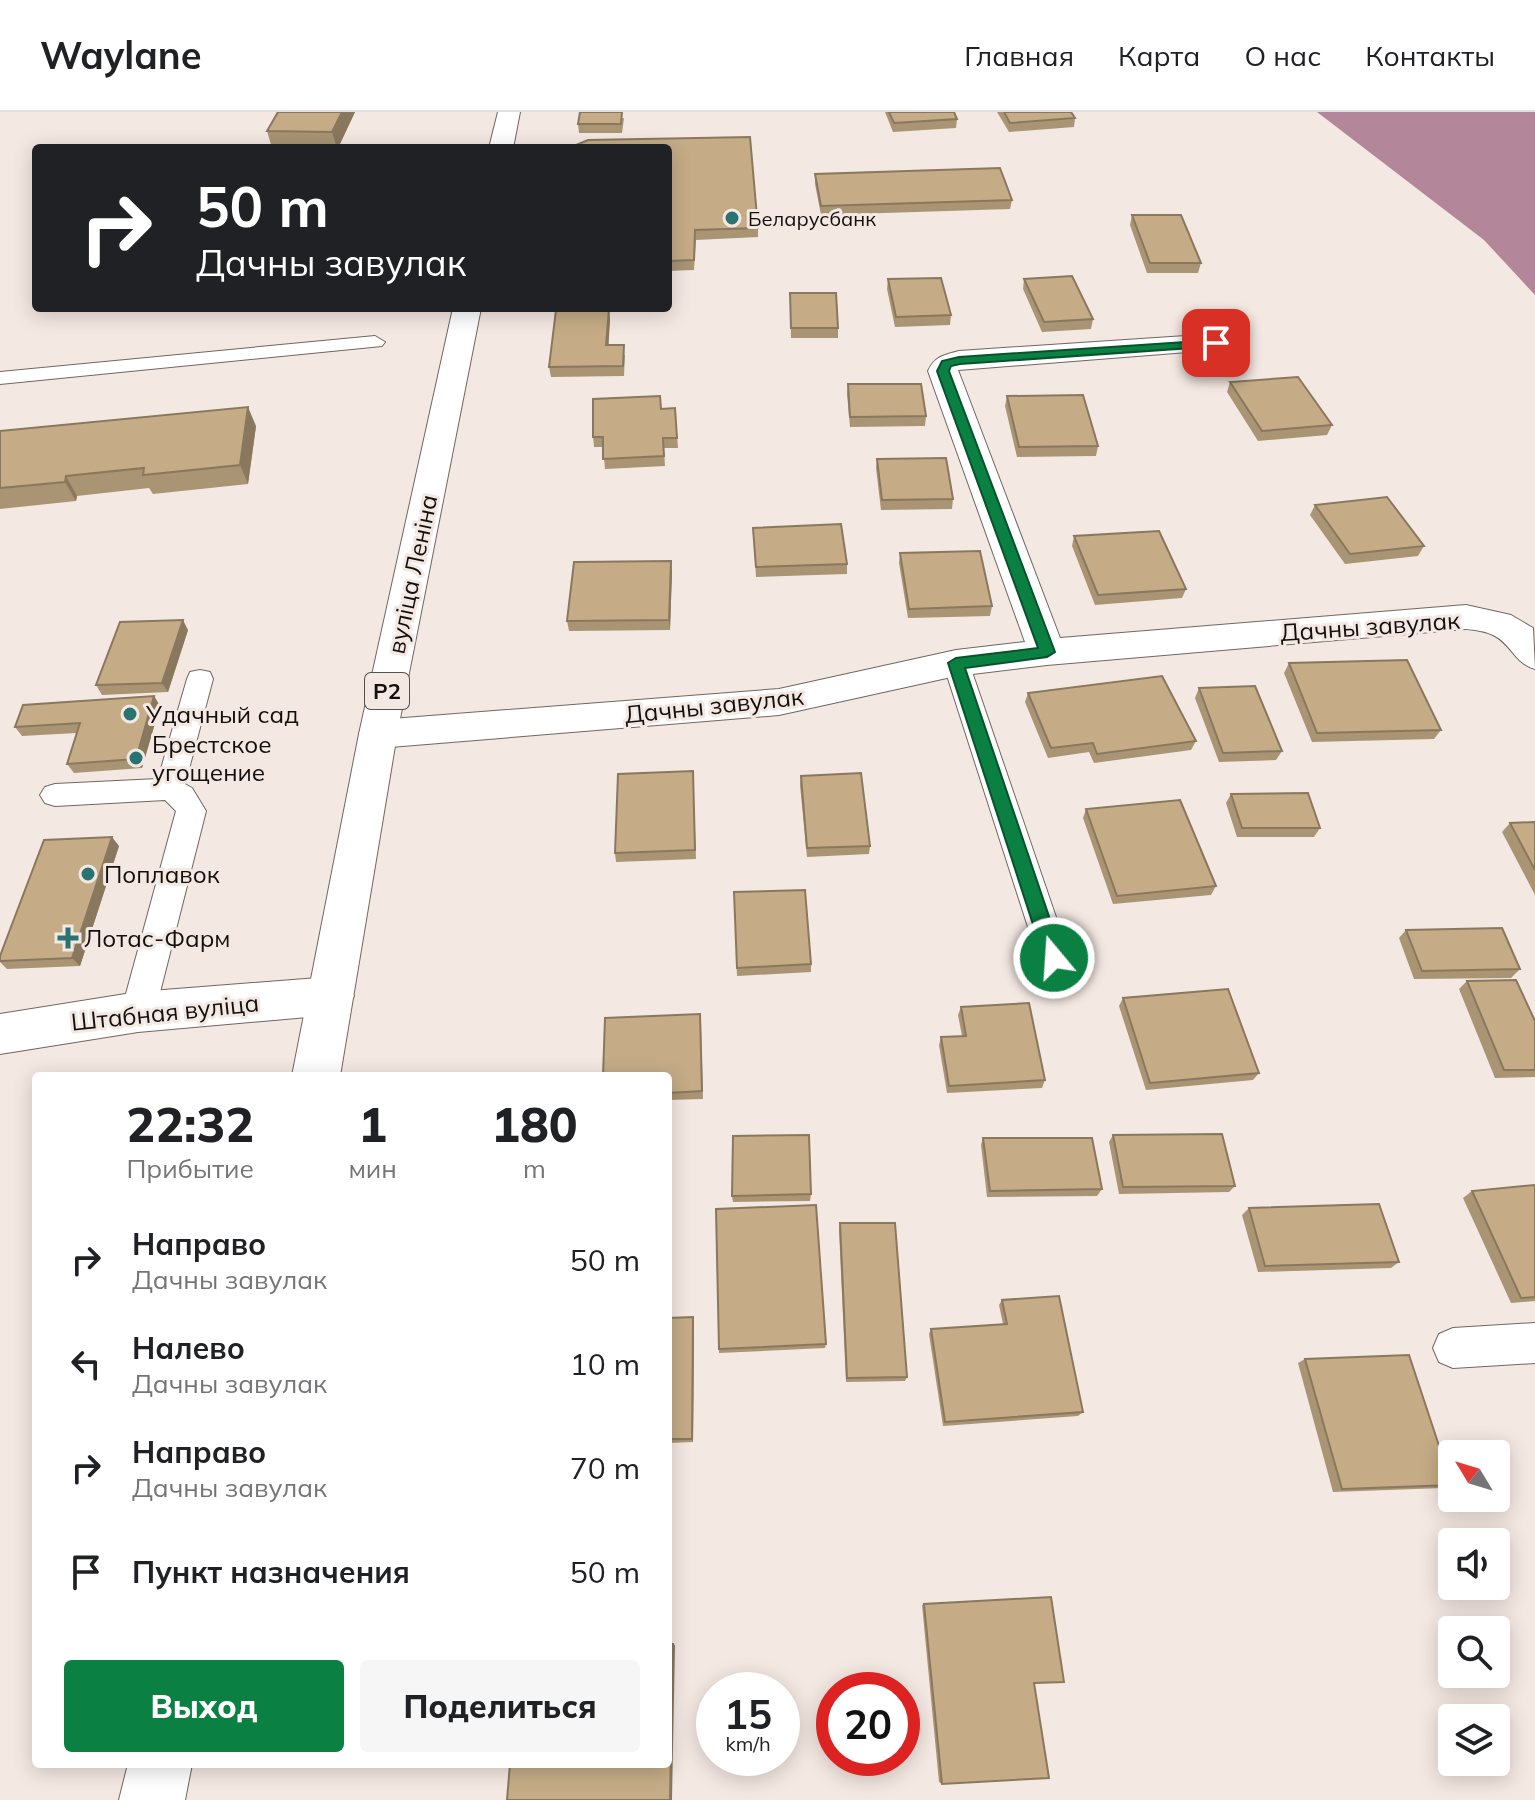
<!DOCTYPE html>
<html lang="ru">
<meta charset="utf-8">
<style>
:root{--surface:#fff;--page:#f6f6f6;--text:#202124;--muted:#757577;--line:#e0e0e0;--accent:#0b8043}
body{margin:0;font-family:Mulish,sans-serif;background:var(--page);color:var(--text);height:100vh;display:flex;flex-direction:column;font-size:30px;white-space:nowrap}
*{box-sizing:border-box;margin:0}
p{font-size:26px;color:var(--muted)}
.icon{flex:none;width:44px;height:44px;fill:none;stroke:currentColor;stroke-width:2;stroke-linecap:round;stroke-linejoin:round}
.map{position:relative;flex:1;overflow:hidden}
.drawer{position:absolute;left:32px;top:960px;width:640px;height:696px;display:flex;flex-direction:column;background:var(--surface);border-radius:8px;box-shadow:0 4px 20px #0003}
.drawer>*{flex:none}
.banner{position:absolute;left:32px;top:32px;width:640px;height:168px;border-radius:8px;box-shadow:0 4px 20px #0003;background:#202124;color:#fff;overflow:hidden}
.needle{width:52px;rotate:308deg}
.controls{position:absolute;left:1438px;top:1328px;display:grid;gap:16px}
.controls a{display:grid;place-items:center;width:72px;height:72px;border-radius:8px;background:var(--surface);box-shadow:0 4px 20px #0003;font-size:40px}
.speed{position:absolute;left:696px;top:1560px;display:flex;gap:16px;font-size:40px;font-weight:700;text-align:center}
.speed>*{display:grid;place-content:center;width:104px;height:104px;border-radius:50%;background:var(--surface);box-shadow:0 4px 20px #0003;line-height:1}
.speed small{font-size:20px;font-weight:400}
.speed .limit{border:12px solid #d22;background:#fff;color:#111}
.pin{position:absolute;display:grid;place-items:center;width:68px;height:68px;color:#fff;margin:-34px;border-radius:16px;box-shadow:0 4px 12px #0006}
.me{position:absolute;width:88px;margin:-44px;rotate:342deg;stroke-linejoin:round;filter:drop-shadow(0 0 6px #0008)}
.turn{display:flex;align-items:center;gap:28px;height:168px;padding:0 32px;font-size:36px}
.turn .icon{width:104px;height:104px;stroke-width:2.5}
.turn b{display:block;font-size:56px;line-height:68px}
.eta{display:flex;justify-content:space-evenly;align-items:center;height:136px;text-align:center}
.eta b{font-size:48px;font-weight:800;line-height:56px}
.cta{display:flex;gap:16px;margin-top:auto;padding:16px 32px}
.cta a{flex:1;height:92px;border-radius:8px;background:var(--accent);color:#fff;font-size:32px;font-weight:800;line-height:92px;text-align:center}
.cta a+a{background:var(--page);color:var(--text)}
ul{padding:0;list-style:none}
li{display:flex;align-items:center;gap:24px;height:104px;padding:0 32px}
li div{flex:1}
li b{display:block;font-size:30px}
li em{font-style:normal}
header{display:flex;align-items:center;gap:48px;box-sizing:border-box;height:112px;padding:0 40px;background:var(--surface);border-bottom:2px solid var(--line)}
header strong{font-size:38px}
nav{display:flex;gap:44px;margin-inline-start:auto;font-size:28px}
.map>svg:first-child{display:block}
</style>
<header>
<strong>Waylane</strong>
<nav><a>Главная</a><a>Карта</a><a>О нас</a><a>Контакты</a></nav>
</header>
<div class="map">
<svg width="1535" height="1688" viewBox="0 0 1535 1688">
<rect width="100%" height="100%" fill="#f4e8e2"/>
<!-- water -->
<path fill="#b38799" d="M1317,0H1535V183L1484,128Z"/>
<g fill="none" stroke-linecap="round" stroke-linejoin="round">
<defs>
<path id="service" d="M375,224L385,230L382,234L0,272V260Z
M956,542L965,544L969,551L1070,846L1065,856L1054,859L1043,856L1038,846L943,551L947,544Z
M200,558L210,560L213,567L185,672L192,676L206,699L155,900L150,910L138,914L126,910L121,900L176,699L165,688L55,694L45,691L40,683L45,675L55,672L158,667L187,567L190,560Z
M1535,1211V1251L1453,1256L1439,1250L1433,1236L1439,1222L1453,1216Z"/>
<path id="minor" d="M1216,222L1226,225L1230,231L1226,237L958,258L1060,526L1466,493L1511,503L1533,516L1535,557C1514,551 1512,532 1493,523C1485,519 1475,518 1466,517L1047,553L956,564L779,603L378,636L364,632L359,622L364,612L378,608L779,577L956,538L1025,530L928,259C935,244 944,243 959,239Z
M331,865L347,870L354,884L347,898L331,903L138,920L0,942V902L138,880Z"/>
<path id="primary" d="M498,0H520L513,36H489Z
M453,196H481L397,622L340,964H292L359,622Z
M128,1652H192L185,1688H119Z"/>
</defs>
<!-- service casing -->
<use href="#service" stroke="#716661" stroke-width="2"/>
<!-- minor casing -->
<use href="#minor" stroke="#716661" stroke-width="2"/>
<!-- primary casing -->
<use href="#primary" stroke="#716661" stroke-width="2"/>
<!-- service -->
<use href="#service" fill="#fff" fill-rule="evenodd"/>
<!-- minor -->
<use href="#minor" fill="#fff" fill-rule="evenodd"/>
<!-- primary -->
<use href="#primary" fill="#fff" fill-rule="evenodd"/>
</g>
<!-- wall -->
<path fill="#a99474" d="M355,0L338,36H272L267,19Z
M885,0H954L957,7L956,16L893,20Z
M997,0H1071L1075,6L1074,15L1009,20Z
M624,6L622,21H579L578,12Z
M668,36L758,116V125L696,128L694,158L668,159Z
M815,62L1012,88L1010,97L821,103L815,72Z
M1132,103L1201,151L1198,161H1147L1130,113Z
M888,167L951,203L950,213L895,215L887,177Z
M1024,167L1093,207L1091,217L1042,220L1023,177Z
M790,181L838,216V226H791Z
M610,207L608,233L625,243L624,264L551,265L549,255Z
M1230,270L1332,313L1327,323L1258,329L1227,280Z
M848,272L926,304L925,314L850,315L847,282Z
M1007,284L1098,334L1096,344L1017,345L1005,294Z
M675,296L678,336H664L665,354L605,357L603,335H594L593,325L661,297Z
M256,314L248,372L153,382L149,376L77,384L76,389L0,397V319Z
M877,347L953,387L952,397L881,398L876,356Z
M1315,393L1424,434L1418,444L1345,452L1310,403Z
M753,416L847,452V462L756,465Z
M1074,424L1186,477L1182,486L1095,493L1072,434Z
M900,441L992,494L990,504L908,506L899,451Z
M672,459L670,518L569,519L567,509Z
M188,518L168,580L102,583L96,573Z
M1289,551L1441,618L1434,627L1312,630L1284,561Z
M1199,576L1282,639L1276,648L1219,650L1195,586Z
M1028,581L1196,629L1191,638L1094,651L1089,640L1048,646L1025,590Z
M154,584L160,594L142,656L74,661L67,652L77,621L22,624L15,615Z
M693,659L696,747L616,750L615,741Z
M801,664L870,734L869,742L807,745L800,673Z
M1231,682L1320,716L1314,725H1237L1226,691Z
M1086,697L1216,774L1211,783L1113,792L1083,706Z
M1535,710V783L1502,720L1510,711Z
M119,734L80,854L7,857L0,850V849Z
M734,780L811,852V860L737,864Z
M1406,818L1520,857L1511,866L1414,867L1399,826Z
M1467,869L1535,909V965L1495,966L1459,877Z
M1123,886L1259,961L1253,968L1146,978L1119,894Z
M961,895L1045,968L1042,976L947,981L939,933L941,925L962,924L958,903Z
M701,910L703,987L668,988V964Z
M1113,1023L1235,1074L1229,1080L1119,1082L1109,1030Z
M983,1026L1102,1077L1097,1084L987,1085L981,1033Z
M1535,1073V1189L1511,1191L1463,1086L1472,1079Z
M811,1082L810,1089L733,1090L732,1084Z
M1249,1096L1399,1150L1391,1156L1258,1160L1242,1103Z
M840,1111L907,1265L905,1269L846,1270L839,1118Z
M1002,1188L1083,1300L1078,1304L943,1314L929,1222L931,1217L1003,1212L999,1193Z
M668,1206L694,1210L693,1330L668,1331Z
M826,1232L825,1236L719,1241V1237Z
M1305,1247L1452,1373L1443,1376L1333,1380L1298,1251Z
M924,1492L1034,1571L942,1672L939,1670L922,1493Z"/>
<!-- shaded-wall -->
<path fill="#8a785e" d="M342,0H355L338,36H337L332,20Z
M609,197L610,207L608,243L606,233Z
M248,295L256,314L248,372L240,353Z
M66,364L77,384L76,389L65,370Z
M671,449L672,459L670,518L669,508Z
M183,508L188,518L168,580L162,571Z
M154,584L160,594L142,656L136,647Z
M112,725L119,734L80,854L72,846Z
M693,1205L694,1210L693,1330L692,1327Z
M673,1532L675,1533L672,1688H670Z"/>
<!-- building -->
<path fill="#c5ac87" stroke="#8a785e" stroke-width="2" d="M278,0H342L332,20L267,19Z
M580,0H622L621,12H578Z
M889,0H954L957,7L894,11Z
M1004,0H1071L1075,6L1010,11Z
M750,25L758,116L695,118L694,148L668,149V36H569L588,28Z
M1000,56L1012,88L821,94L815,62Z
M1132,103H1181L1201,151H1150Z
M1072,164L1093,207L1044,210L1024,167Z
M941,166L951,203L896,205L888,167Z
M790,181H836L838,216H791Z
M609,197L606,233H624L623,254L549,255L556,198Z
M1298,265L1332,313L1262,319L1230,270Z
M848,272H921L926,304L850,305Z
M1083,283L1098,334L1019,335L1007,284Z
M660,284L661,297L675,296L677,326H663L664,344L603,347V325H593V287Z
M248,295L240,353L143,363L144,356L66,364L65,370L0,376V319Z
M946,346L953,387L882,388L877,347Z
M1387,385L1424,434L1350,442L1315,393Z
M841,412L847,452L756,455L753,416Z
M1159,419L1186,477L1098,483L1074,424Z
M980,439L992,494L909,497L900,441Z
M671,449L669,508L567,509L574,450Z
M183,508L162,571L96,573L120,510Z
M1407,548L1441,618L1317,621L1289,551Z
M1162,564L1196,629L1097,642L1093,631L1051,636L1028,581Z
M1255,574L1282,639L1223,641L1199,576Z
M154,584L136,647L67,652L80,611L15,615L23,593Z
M693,659L695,738L615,741L618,662Z
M861,661L870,734L807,736L801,664Z
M1308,681L1320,716H1242L1231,682Z
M1180,688L1216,774L1117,784L1086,697Z
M1535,710V758L1510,711Z
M112,725L72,846L0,849V844L44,728Z
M805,778L811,852L737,856L734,780Z
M1502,816L1520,857L1422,859L1406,818Z
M1516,868L1535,909V958H1504L1467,869Z
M1228,877L1259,961L1150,971L1123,886Z
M1029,891L1045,968L949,974L941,925L966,924L961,895Z
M700,902L702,979L668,981V964H603L605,906Z
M1222,1022L1235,1074L1123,1075L1113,1023Z
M809,1023L811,1082L732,1084L733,1024Z
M983,1026H1092L1102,1077L990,1079Z
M1535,1073V1185L1521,1186L1472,1079Z
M1379,1092L1399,1150L1265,1154L1249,1096Z
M816,1093L826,1232L719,1237L716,1097Z
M840,1111H895L907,1265L847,1266Z
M1059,1184L1083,1300L945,1310L931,1217L1007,1212L1002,1188Z
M693,1205L692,1327H668V1206Z
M1409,1243L1452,1373L1342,1377L1305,1247Z
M1051,1485L1064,1570L1034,1571L1049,1666L942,1672L924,1492Z
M668,1532H673L670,1688H507L510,1652H668Z"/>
<!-- route -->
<path fill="#0b8043" stroke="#07532c" stroke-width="2" d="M1216,228L1221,231L1220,234L960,252L951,254L949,259L1055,540L1047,545L965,556L1063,846L1060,852H1047L1044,846L948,551L956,546L1038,536L937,259L942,249L959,245Z"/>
<!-- markers -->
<g fill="#297372" stroke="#f4e8e2" stroke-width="3">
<circle cx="732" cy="106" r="8"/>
<circle cx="130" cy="602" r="8"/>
<circle cx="136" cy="646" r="8"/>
<circle cx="88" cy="762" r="8"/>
<path d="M64 814h8v8h8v8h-8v8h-8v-8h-8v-8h8z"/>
</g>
<g text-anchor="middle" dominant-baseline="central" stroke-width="6" stroke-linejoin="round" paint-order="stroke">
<!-- far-poi labels -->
<g font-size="20" fill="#130f0d" stroke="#f4e8e2" text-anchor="start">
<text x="748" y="106">Беларусбанк</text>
</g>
<!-- shield labels -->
<rect fill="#f4e8e2" stroke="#56504d" stroke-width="2" x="365" y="561" width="44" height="36" rx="6"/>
<g font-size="22" font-weight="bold" fill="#130f0d">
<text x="387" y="579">Р2</text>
</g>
<!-- street labels -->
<g font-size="24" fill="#130f0d" stroke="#f4e8e2">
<text transform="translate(412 462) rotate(-78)">вуліца Леніна</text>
<text transform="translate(1370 514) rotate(-4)">Дачны завулак</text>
<text transform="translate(714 593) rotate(-6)">Дачны завулак</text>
<text transform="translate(165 900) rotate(-6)">Штабная вуліца</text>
</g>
<!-- poi labels -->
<g font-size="24" fill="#130f0d" stroke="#f4e8e2" text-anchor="start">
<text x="146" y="602">Удачный сад</text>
<text x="152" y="632">Брестское<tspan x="152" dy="28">угощение</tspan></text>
<text x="104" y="762">Поплавок</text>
<text x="84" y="826">Лотас-Фарм</text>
</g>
</g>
</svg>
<div class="controls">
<a><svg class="needle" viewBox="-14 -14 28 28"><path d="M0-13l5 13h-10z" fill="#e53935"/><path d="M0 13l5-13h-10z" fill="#757577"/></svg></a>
<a><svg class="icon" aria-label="sound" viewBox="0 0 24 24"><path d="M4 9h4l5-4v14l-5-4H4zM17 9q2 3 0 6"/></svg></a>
<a><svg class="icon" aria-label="search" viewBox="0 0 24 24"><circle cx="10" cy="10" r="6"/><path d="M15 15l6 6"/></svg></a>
<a><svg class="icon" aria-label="layers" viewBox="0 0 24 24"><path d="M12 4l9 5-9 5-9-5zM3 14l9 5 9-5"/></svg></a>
</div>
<div class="speed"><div>15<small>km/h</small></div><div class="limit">20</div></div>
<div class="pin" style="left:1216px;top:231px;background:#d93025"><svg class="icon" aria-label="arrive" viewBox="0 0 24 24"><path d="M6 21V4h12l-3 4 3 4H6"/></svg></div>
<svg class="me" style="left:1054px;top:846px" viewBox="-20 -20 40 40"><circle r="17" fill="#0b8043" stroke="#fff" stroke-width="3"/><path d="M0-11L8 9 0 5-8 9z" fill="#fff"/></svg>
<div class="banner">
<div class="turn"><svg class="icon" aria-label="right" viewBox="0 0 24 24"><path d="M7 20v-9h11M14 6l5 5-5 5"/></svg><div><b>50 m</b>Дачны завулак</div></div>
</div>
<section class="drawer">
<div class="eta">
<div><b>22:32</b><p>Прибытие</p></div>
<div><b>1</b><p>мин</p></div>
<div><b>180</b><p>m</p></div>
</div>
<ul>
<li><svg class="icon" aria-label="right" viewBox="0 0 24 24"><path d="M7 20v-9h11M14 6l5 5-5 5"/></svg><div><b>Направо</b><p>Дачны завулак</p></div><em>50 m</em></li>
<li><svg class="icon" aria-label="left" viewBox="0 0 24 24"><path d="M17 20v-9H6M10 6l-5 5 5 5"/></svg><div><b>Налево</b><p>Дачны завулак</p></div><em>10 m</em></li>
<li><svg class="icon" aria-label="right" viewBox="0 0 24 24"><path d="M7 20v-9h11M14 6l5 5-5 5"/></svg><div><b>Направо</b><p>Дачны завулак</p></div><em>70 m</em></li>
<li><svg class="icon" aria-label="arrive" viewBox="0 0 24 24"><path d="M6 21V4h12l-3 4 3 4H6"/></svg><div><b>Пункт назначения</b></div><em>50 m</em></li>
</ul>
<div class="cta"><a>Выход</a><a>Поделиться</a></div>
</section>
</div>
